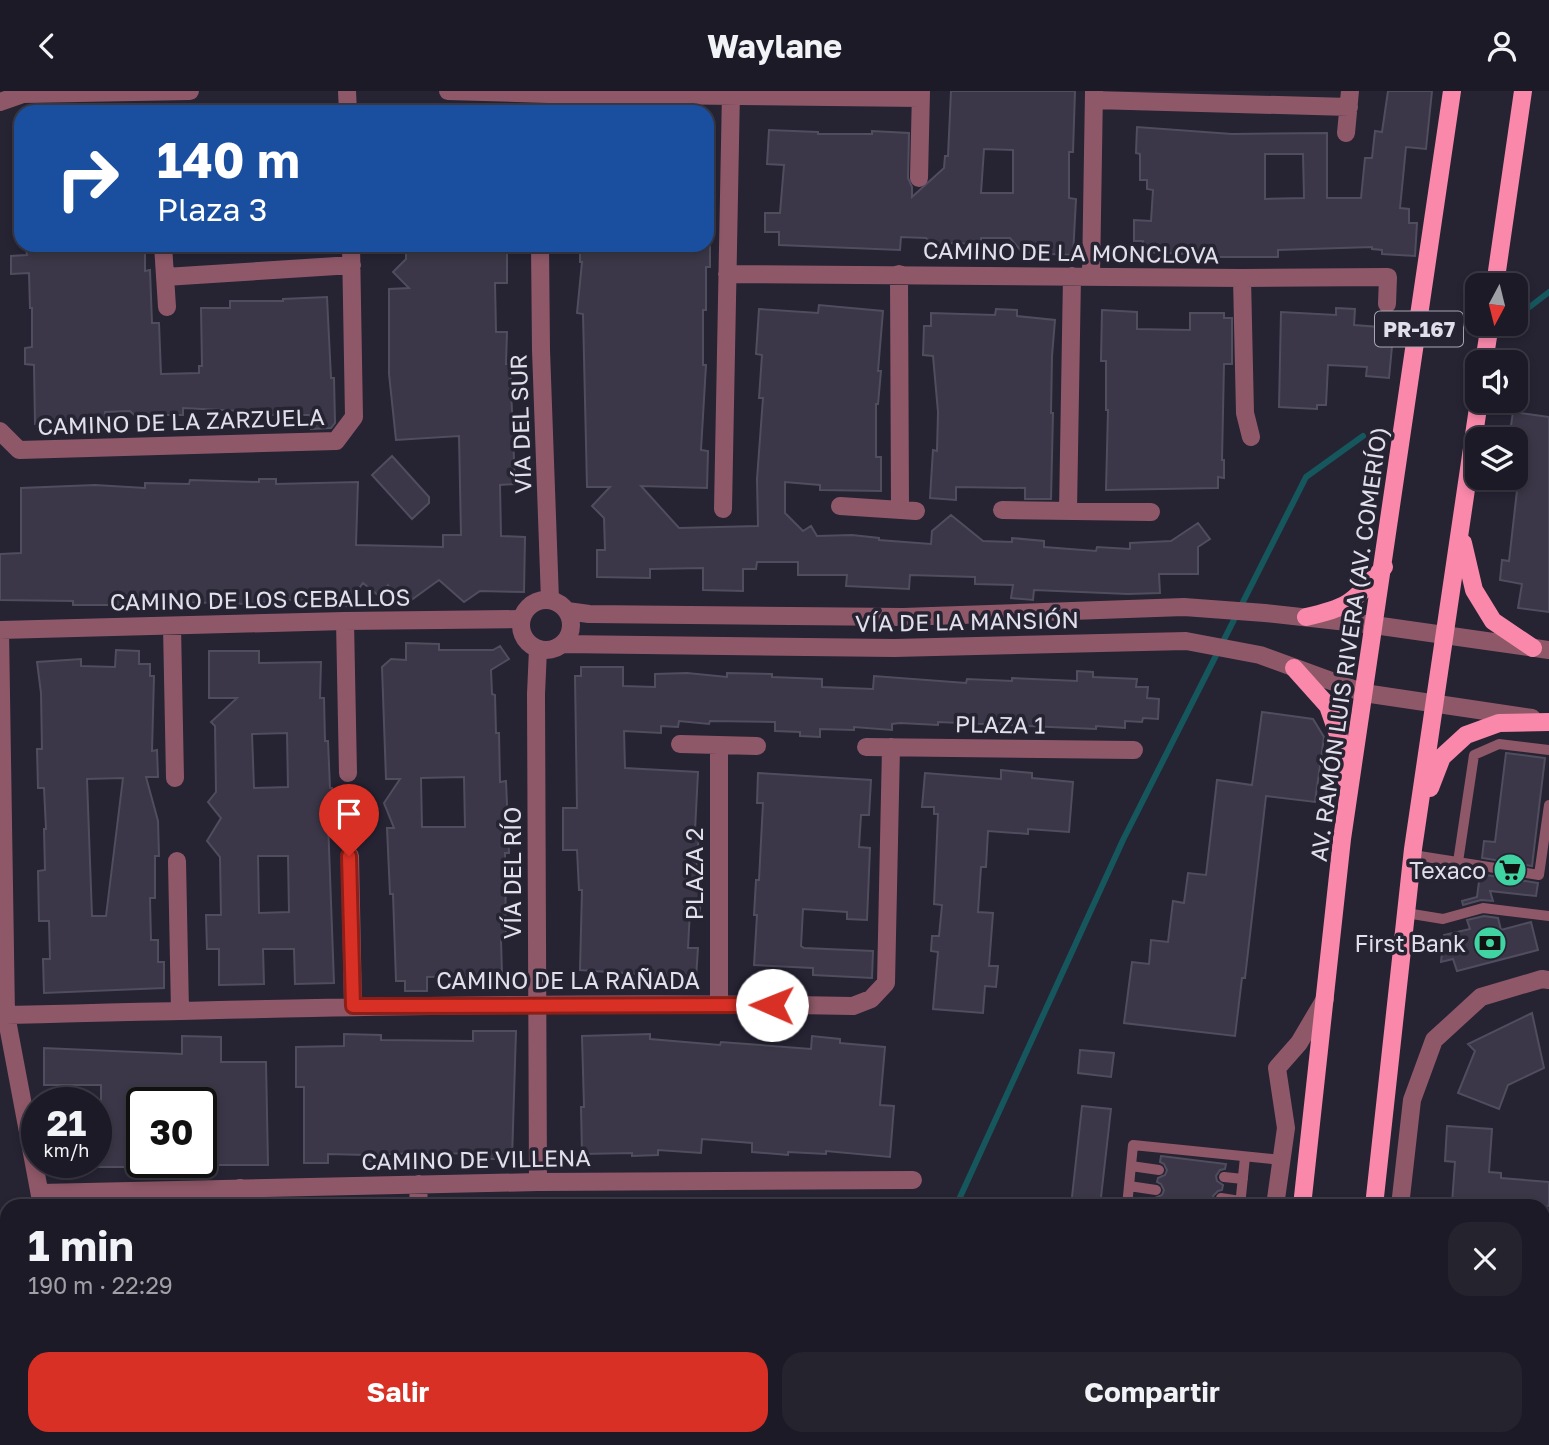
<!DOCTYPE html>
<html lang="es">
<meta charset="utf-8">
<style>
:root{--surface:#1c1a26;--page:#25232e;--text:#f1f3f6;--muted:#a0a1a7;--line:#3a3843;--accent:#d93025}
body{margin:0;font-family:"Golos Text",sans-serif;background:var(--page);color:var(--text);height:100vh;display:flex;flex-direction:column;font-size:26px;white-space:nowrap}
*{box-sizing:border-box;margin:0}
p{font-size:23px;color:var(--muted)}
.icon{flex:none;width:38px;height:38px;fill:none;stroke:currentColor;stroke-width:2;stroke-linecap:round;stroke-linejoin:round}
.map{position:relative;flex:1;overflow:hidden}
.details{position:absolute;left:0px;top:1108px;width:1550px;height:247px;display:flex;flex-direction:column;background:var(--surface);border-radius:21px 21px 0 0;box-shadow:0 4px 10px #0003,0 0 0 2px var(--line)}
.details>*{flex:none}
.hud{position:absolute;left:14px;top:14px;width:700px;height:147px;border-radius:21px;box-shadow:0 4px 10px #0003,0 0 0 2px var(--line);background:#1a4fa0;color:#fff;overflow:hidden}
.needle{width:46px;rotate:187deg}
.tools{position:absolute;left:1465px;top:182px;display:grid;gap:14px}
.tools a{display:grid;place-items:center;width:63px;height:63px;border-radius:14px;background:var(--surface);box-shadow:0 4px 10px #0003,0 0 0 2px var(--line);font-size:35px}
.speed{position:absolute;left:21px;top:996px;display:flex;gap:14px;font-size:35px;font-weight:700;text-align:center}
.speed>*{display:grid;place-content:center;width:91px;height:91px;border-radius:50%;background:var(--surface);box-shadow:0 4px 10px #0003,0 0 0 2px var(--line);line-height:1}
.speed small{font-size:18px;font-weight:400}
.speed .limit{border:4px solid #111;border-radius:10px;background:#fff;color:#111}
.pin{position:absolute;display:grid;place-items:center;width:60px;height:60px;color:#fff;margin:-72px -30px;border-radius:50% 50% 50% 0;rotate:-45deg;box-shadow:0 0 7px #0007}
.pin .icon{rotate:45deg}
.me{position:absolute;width:77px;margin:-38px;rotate:271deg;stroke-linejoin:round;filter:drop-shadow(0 0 5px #0008)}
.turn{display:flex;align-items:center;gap:24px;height:147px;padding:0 28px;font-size:32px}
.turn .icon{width:91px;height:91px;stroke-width:2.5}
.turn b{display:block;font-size:49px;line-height:60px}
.round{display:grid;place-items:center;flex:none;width:74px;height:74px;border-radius:21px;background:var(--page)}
.overview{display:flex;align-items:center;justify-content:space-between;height:119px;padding:0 28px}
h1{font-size:42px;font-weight:700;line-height:52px}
.cta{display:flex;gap:14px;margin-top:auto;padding:14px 28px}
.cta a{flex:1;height:80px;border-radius:21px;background:var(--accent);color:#fff;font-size:28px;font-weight:700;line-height:80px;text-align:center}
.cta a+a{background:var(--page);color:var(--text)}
header{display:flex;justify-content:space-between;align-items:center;height:91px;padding:0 28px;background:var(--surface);font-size:32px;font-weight:700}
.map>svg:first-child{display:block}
</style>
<header><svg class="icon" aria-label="back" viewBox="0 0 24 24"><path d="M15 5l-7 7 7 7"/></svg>Waylane<svg class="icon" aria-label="person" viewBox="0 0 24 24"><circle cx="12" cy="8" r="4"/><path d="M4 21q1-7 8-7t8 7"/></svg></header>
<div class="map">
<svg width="1549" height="1354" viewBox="0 0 1549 1354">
<rect width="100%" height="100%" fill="#262333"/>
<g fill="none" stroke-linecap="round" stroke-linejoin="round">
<!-- stream -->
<path stroke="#15575c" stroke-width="6" d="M1527,218L1549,201
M956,1115L1123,749L1306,386L1363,345
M844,1354L847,1348"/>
</g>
<!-- building -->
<path fill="#3b3748" stroke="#504d5f" stroke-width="2" fill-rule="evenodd" d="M951,0H1075L1073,61H1069V107L1076,108L1073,164L1023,162L1010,147H981V153L944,152L939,158L926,147L901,146L900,159L779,154V141H765V122H780L784,74L767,73L769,39L818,41V43H872V40L909,42L908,87L912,96V106L944,77L945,65H948ZM984,58L1013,59V102H981Z
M1388,0H1432L1426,58L1406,56L1400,117L1409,118V132H1417L1415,165L1382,163V159L1372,158V156L1278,159V166H1189V163L1142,161L1143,150H1134V129L1151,130L1153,99L1147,98V89H1140V63L1136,62L1137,36L1232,43L1327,42V107H1361L1365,67H1372L1375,40L1382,41ZM1265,63H1303L1304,107L1265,108Z
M34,154H145V180L150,179L152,232H159L161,283L199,282V275H202L201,217H230V210H283V208L327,206L331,287H334L335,332L331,337L311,338L310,324H242V320L183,317V324H148L142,331L130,320L105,321V330L35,333L34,274L25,273V257L32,256V217H30L29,182L11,183V165L27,164L26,157H35Z
M452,154H507V192H495L496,241H507L506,273H510L515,393L500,394L501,445L525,446L524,501L480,500L464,511L439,489L410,510L395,509L388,494L379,505L363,492L346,515L337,508L279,509L250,513L177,511V513L132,514H73V510L0,509V463L21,462V397L95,394L145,397V392L189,393L190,389L259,391V388H276V393L358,391L356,454L443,456V444H461L459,345L396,349L389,283V198L409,197L393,181L406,168V156Z
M580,154H710V176H706V219H703V274H706L701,359L708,360L707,397L641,395L679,437L758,435L757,388L763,307H759L762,264L756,263L759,218L818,222L819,214L883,220L878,280H881L878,313H876V366H881V400L820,399V394L785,391V422L803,440L811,435L817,445L852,444L879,447V449L931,453L932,440L951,424L983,450L1012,451V447L1044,450V456L1096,460L1097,456L1130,458V452L1171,450L1198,432L1210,448L1198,456V483H1159L1160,502L1128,503L1034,499L1033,509L1011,507L1013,494L975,493V486L910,484L909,498L846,495L847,484H798V471H757L756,478H743V500L703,499V477L650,478V487L597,486V459H605L604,427L592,415L610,396H587L583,223L577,222L582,171H580Z
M1336,217L1355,218L1354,234L1380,236V243L1393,245L1389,287L1366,285L1367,276L1328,274L1326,314H1317V318L1279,316L1281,221L1336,224Z
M996,218L1017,219V225L1055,229L1052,265L1051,322H1053L1051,408H1025V397L956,396V409L930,407L933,359L937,360L938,321L933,265L923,264L924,235H931V222L995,224Z
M1102,219L1137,221V238L1190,239V222H1224V227H1232V273H1224L1222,369H1224V387L1218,386V397L1106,399L1108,319H1106V270H1101Z
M1513,321L1549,326V521L1518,517L1522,493L1500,489L1502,469L1509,470L1522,355L1516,354V348H1509Z
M392,365L429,406V412L412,428L372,384Z
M406,552L439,553V559H493L500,555L509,568L491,579L492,603L495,604L496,642H499L500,691L506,690L509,762H505L506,848H501L502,884L427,886V900H405V890H396L393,803H390L387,737H394L384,712L400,688H386L382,576L391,568L406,569ZM464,686L465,736H422L421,687Z
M116,559L139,560V573H150V585H154L152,660L157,659L158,686H146L158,730L159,765H155V807H150L151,849H158V871H164V897L44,902L43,868H50L49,830H39L38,780L45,779L44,738H46L44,697H38L37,658H42L41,602L37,571L81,568V575L115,576ZM123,687L106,825H92L87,688Z
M209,560H259V572L321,571L320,607H324L325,650H328L330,697H332V730H328L334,892L295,893L294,858H263L264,893L219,894V858H207L206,824H221L220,766L207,750L221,727L208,711L216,701L215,635L211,631L237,607H209ZM287,642L288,696L254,697L252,643ZM258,765H288L289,821L259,822Z
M581,576H623V595L655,596V583L687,582L727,586V582L772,583V586L822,588V596L873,598L874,585L966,592L967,588L1012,590V587L1077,590V580L1093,581V586L1137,588L1136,596H1148L1147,607L1159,608L1158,628L1143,627L1142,631L1125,630V637L1096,635V638L938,631V634L900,632L892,633V639L854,636V639L820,638V646L800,645V641L775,640V631L710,630L709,633L679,630L678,636L661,635V642L624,640L625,677L698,681L695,740H699L696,788L701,789L700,820L690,819L688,857H698L696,887L580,879L582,799H579L577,759H563V717H577L575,585H581Z
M1262,621L1313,628L1324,646L1315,711L1266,705L1245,887H1242L1235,945L1124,932L1132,871L1149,873L1151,849L1168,851L1173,810L1184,812L1188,782L1206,784L1217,689L1252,694Z
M1506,662L1545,667L1532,775L1482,767L1484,750L1495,751Z
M1001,679L1032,682V687L1073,691L1069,741L1028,738V743L988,740L986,776H981L978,821L993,822L989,875H998L996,896L985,895L983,922L933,918L938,861L931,860L932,845H939L942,814L934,813L938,723H934V716H922L925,682L1001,688Z
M758,682L871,689L869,724H861L859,756L870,757L867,829L847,828V821L803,818L801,855L804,857L873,860L872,887L813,884V877L754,874L757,824H754L756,789H759L763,712H757Z
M1480,783L1538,792L1536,805L1490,800L1493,810L1481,809L1463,814L1462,810L1477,806Z
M1484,825L1498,827L1501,839L1531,831L1538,859L1457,880L1453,868L1441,871L1444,844L1470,838L1467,829Z
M1532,922L1544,977L1508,994L1499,1018L1458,1002L1475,960L1468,953Z
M473,940H516L512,1068H487V1063L428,1062L387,1063V1071L366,1070V1064L328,1063V1072H304V996H296V956L344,955V943L381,944V949L473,950Z
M650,943V948L720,954L721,951L811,958L812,945L840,948V952L885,956L880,1014L894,1015L890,1066L826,1060V1063L788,1061V1064L752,1061V1052L702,1048L701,1062L658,1059V1064L632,1065V1062L582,1063L581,1016H584L582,945Z
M182,945L221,946V971H266L268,1074H201V1004H168V1010H142V1076H98L96,1033H98V1026H101V994H44V957L182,963Z
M1080,959L1114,962L1111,986L1078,982Z
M1082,1015L1111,1018L1100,1115H1071Z
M1447,1035L1492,1038L1489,1081L1501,1082V1087L1549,1091V1115L1452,1112L1455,1071L1445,1070Z
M1161,1065L1226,1073L1225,1078L1220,1079L1216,1085L1217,1090L1223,1094L1222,1099L1218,1100L1213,1105L1214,1110L1220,1115H1154L1155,1107L1162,1104L1164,1099L1161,1093L1157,1091L1158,1087L1165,1084L1167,1079L1164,1073L1160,1071Z"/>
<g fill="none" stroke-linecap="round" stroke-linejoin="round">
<!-- service -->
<path stroke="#8f5868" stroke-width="10" d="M1413,764L1539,784L1549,714
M1458,771L1474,664L1499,653L1549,659
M1406,822L1443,828L1483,817L1549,825
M1131,1075L1159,1079
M1224,1086L1243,1088
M1129,1095L1156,1099
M1221,1107L1240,1110
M1127,1115L1133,1054L1281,1069
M1240,1115L1245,1066
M931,1354L932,1348
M1191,1354L1192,1348"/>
<!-- minor -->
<path stroke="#8f5868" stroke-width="18" d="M347,0L348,21
M448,0L548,3L921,7
M1094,9L1349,16
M0,11L23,3L190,0
M542,21L551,0
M1346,42L1350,0
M919,87L921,0
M163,154L167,216
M540,154L541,259L550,509
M727,183L1242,187L1388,186L1387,213
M899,183L900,418
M165,186L352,174
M1091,186L1094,0
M1242,187L1245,322L1251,346
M0,340L19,359L336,350L354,326L351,154
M840,415L916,420
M723,418L731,0
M1002,419L1151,421
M1068,420L1072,185
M345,530L348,682
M172,535L175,687
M0,539L6,924L42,1115
M0,539L345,530L521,528
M680,653L757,655
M866,656L1134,659
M350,765L353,915
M177,770L180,920
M719,913V654
M6,924C288,917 570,910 853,915L871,908L886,892L891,656
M538,1091L536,603L538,558
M40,1102L538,1091L913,1089
M239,1115L240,1097
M418,1115L419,1093
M1275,1115L1286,1037L1277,977L1299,952L1325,908
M1400,1115L1412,1009L1434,949L1481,906L1542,888L1549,889
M55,1354V1348
M234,1354V1348
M415,1354L416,1348
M1246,1354L1247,1348
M1374,1354L1375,1348"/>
<!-- tertiary -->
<path stroke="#8f5868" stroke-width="18" d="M521 534a25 25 0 1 1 50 0a25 25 0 1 1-50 0Z
M567,520L589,523L903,526L1184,516L1265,522L1374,534L1549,559
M562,553L894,557L1186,550L1260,564L1364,602L1532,627"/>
<!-- primary -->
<path stroke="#f988ab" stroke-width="18" d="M1495,194L1523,0
M1484,271L1490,233
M1463,452L1474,499L1493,530L1533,557
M1306,526C1352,516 1353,510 1384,476
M1294,577L1328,615L1341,652L1346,688
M1430,697L1442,666L1466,644L1499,632L1549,631
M1302,1115L1342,748L1452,0
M1374,1115L1413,758L1479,310
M1275,1354L1276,1348
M1347,1354L1348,1348"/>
</g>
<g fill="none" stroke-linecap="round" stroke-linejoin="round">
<defs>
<path id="route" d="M349,765L353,915L772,914"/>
</defs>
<!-- route casing -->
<use href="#route" stroke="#8d1f18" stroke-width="18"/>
<!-- route -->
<use href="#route" stroke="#d93025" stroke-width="12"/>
</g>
<!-- icons -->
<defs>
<symbol id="supermarket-disc" viewBox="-11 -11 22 22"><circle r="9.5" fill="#40d4a2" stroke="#262333"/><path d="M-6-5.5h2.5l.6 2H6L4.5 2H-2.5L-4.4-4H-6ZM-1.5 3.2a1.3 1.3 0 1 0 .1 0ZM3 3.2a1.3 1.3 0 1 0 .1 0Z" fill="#111"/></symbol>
<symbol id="bank-disc" viewBox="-11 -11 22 22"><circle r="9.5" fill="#40d4a2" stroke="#262333"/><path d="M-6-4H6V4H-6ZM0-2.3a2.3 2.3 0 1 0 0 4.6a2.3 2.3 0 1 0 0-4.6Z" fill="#111"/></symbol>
</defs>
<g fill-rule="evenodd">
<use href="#supermarket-disc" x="1491" y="760" width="38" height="38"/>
<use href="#bank-disc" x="1471" y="833" width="38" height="38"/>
</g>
<g text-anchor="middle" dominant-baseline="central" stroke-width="7" stroke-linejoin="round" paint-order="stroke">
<!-- shield labels -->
<rect fill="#262333" stroke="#a9a7b3" stroke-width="2" x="1375" y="220.5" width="88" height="35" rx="5"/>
<g font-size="21" font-weight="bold" fill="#e1dfea">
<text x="1419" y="238">PR-167</text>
</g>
<!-- street labels -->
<g font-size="23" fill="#e1dfea" stroke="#262333">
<text transform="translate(1071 161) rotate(1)">CAMINO DE LA MONCLOVA</text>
<text transform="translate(181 330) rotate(-2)">CAMINO DE LA ZARZUELA</text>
<text transform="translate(520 333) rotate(-92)">VÍA DEL SUR</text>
<text transform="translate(260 508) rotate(-1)">CAMINO DE LOS CEBALLOS</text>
<text transform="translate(967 530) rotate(-1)">VÍA DE LA MANSIÓN</text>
<text transform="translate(1348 553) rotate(-82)">AV. RAMÓN LUIS RIVERA (AV. COMERÍO)</text>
<text transform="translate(1000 633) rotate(1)">PLAZA 1</text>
<text transform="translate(512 782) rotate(-90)">VÍA DEL RÍO</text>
<text transform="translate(694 783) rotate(-90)">PLAZA 2</text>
<text x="568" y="889">CAMINO DE LA RAÑADA</text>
<text transform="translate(476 1068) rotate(-1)">CAMINO DE VILLENA</text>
</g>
<!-- poi labels -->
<g font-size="23" fill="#e1dfea" stroke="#262333" text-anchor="end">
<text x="1486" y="779">Texaco</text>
<text x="1466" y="852">First Bank</text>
</g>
</g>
</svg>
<div class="tools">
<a><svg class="needle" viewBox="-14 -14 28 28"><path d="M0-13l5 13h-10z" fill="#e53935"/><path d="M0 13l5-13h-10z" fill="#a0a1a7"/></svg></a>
<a><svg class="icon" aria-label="sound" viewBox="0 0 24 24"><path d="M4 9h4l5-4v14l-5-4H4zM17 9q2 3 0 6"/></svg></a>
<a><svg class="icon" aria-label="layers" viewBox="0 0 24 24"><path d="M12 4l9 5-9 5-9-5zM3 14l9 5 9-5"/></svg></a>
</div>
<div class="speed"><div>21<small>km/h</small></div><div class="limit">30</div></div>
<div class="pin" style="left:349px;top:765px;background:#d93025"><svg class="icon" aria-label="arrive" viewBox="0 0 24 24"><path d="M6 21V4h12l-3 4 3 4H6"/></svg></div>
<svg class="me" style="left:772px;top:914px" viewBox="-20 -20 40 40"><circle r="19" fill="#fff"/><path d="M0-13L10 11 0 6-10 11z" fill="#d93025"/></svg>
<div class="hud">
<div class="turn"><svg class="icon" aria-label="right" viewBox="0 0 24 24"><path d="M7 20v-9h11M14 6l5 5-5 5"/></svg><div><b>140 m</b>Plaza 3</div></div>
</div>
<section class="details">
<div class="overview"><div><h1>1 min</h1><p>190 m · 22:29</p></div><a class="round"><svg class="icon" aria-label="close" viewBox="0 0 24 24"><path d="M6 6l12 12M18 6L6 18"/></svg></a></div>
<div class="cta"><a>Salir</a><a>Compartir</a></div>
</section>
</div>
